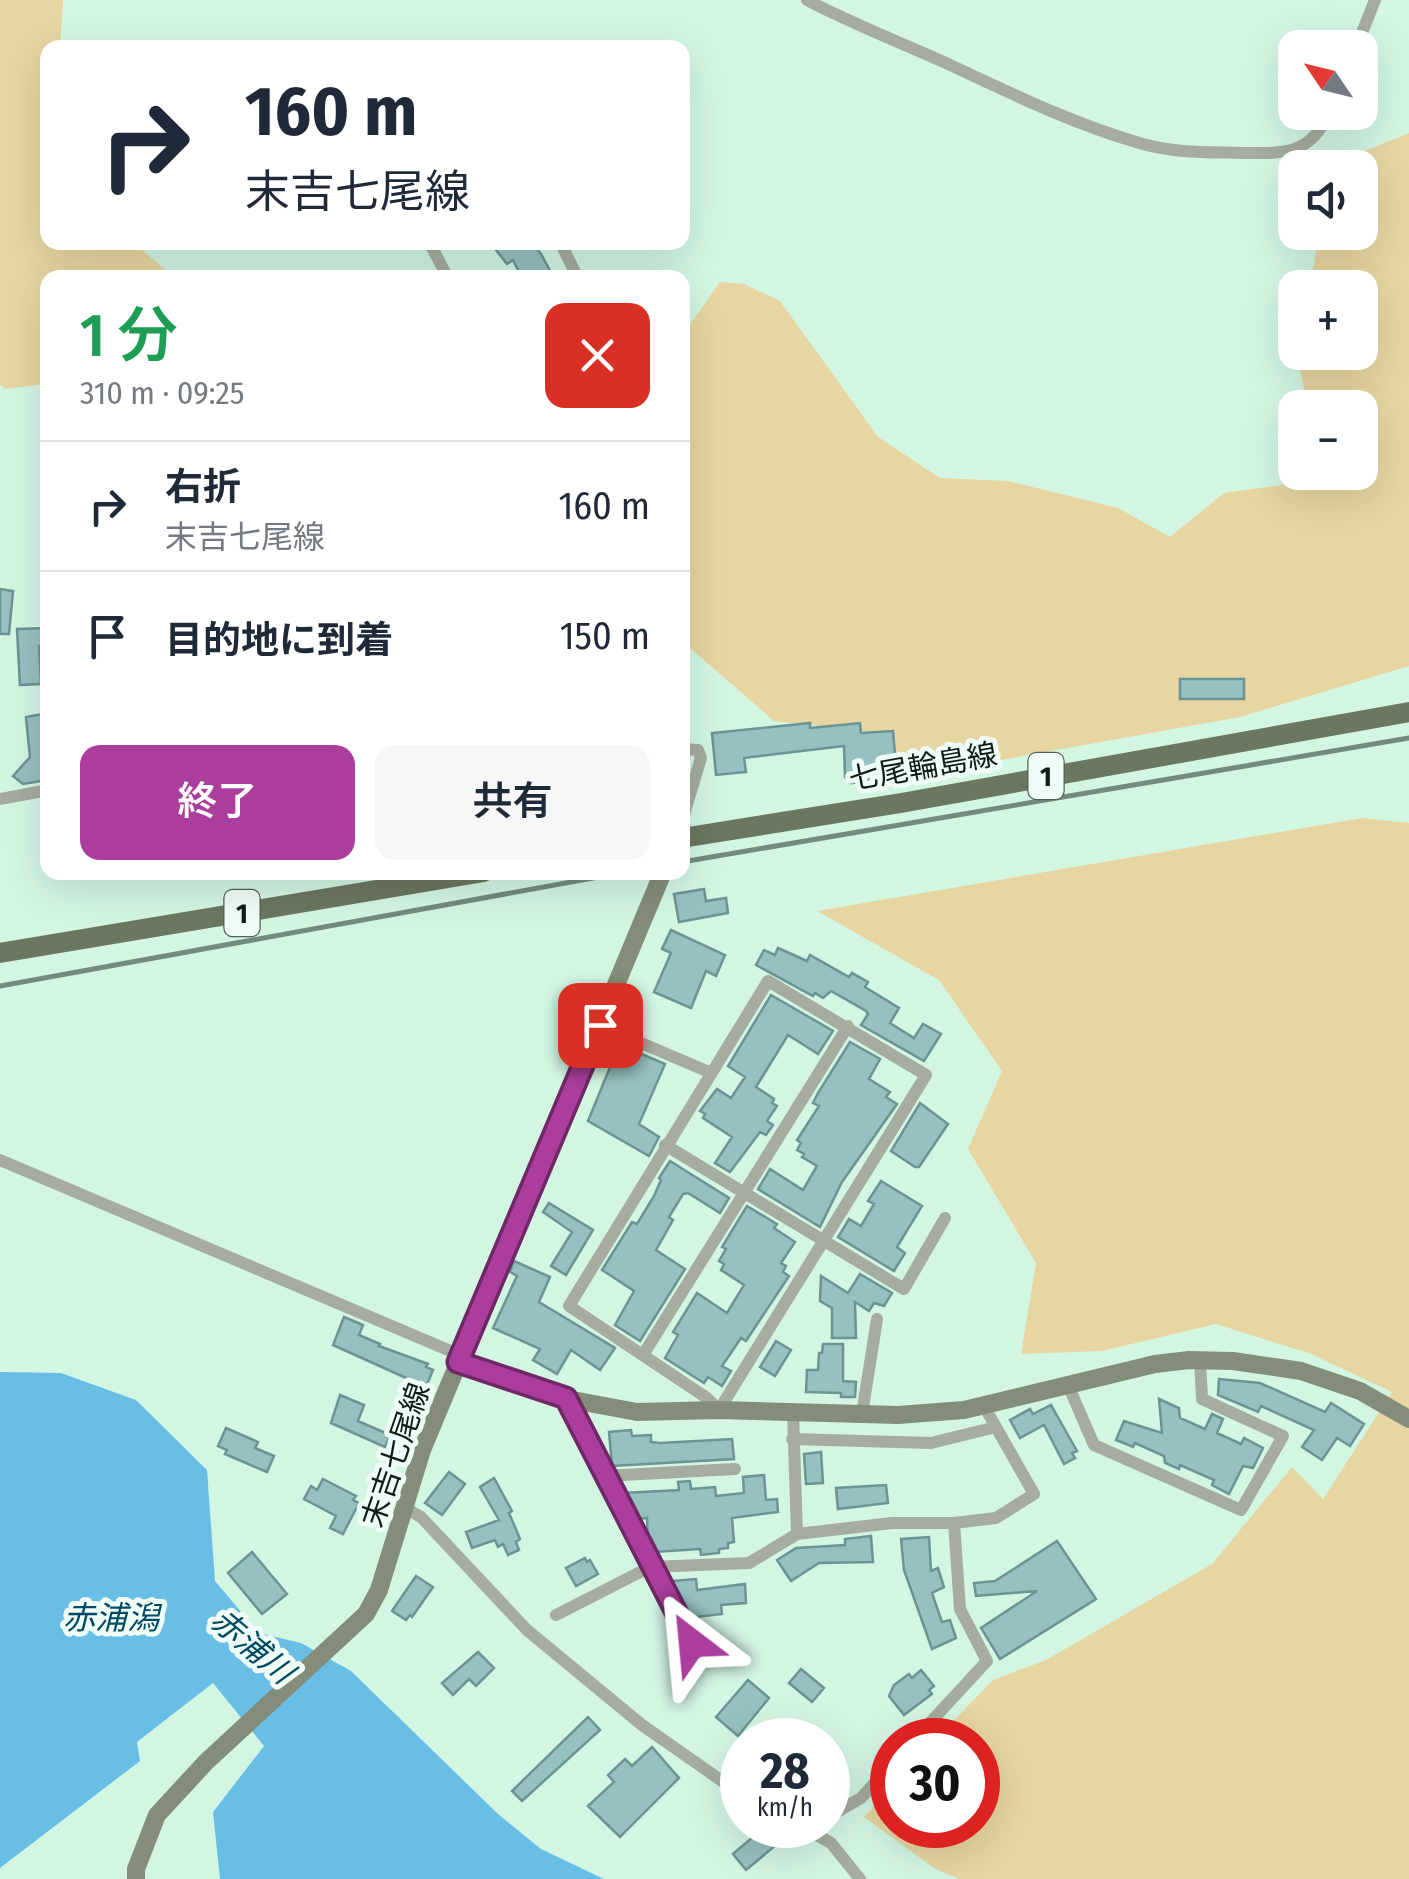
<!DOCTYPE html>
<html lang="ja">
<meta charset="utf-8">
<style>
:root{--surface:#fff;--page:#f6f6f7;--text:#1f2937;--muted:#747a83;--line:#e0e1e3;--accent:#ab3e9c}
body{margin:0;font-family:"Fira Sans Condensed","Noto Sans JP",sans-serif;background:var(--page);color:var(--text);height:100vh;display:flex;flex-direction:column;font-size:38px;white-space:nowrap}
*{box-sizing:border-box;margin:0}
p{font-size:32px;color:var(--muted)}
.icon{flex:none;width:55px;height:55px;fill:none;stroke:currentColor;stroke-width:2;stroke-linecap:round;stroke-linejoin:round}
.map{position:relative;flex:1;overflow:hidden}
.drawer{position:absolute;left:40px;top:270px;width:650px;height:610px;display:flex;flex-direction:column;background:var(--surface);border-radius:20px;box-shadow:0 10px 40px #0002}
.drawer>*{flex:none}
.guide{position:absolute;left:40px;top:40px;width:650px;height:210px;border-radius:20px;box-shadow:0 10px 40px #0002;background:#fff;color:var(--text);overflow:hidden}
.needle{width:65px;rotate:305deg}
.controls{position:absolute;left:1278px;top:30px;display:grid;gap:20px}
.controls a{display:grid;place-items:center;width:100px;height:100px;border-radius:20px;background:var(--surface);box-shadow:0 10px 40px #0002;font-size:50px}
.speed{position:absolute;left:720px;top:1718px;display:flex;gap:20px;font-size:50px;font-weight:700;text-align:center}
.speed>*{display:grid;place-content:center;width:130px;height:130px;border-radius:50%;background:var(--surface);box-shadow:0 10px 40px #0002;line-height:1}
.speed small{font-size:25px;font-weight:400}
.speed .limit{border:15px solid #d22;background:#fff;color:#111}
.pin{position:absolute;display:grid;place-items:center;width:85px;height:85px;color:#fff;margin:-42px;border-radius:20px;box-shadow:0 5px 15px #0006}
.me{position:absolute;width:110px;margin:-55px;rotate:331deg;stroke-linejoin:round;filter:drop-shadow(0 0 8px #0008)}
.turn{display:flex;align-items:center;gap:35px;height:210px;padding:0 40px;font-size:45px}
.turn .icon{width:130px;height:130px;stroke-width:2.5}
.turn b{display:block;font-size:70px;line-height:85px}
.round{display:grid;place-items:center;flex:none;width:105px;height:105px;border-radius:20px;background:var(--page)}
.summary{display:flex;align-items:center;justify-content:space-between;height:170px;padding:0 40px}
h1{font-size:60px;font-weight:600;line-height:75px;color:#1e9e55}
.primary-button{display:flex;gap:20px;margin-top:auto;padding:20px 40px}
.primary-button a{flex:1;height:115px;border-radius:20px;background:var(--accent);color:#fff;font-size:40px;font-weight:600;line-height:115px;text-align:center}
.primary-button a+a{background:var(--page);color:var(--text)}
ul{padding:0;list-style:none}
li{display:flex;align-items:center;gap:30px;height:130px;padding:0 40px;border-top:2px solid var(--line)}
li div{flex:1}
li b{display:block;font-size:38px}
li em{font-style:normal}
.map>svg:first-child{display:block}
</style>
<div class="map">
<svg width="1409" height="1879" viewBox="0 0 1409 1879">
<rect width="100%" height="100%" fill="#d3f6e3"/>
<!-- green -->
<path fill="#e7d6a1" d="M0,0H63L60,47L48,48V242L134,243L174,277L48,278L47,384L6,389L0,385Z
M1409,133V666L1240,717L896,779L880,776L849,729L774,721L683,642L682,336L720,282L744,284L780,301L878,437L940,478L1008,481L1118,508L1170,537L1224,493L1282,485L1308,473L1360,472V408L1308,407L1297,358L1298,353L1360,352V288L1310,287L1319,233L1360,232V168L1346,167L1356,155Z
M1362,818L1409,823V1879H959L934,1868L864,1817L892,1786V1825H978V1740H935L993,1680L1046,1660L1212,1564L1292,1467L1323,1499L1392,1392L1311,1354L1216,1324L1102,1351L1021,1354L1036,1263L968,1149L1002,1071L939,980L817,911Z"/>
<!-- water -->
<path fill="#69bee6" d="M0,1372L61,1373L136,1400L207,1470L215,1581L259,1633L301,1643L351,1671L498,1814L541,1849L604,1879H220L213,1812L264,1746L213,1683L137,1742L140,1761L0,1868Z"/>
<!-- building -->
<path fill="#97c1c0" stroke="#6b9494" stroke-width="2.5" d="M506,242H531L541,254L554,278H522L513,260L507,264L496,250Z
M0,589L13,591L9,634H0Z
M48,628V646H39L41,684L20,685L17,629Z
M1180,679H1244V699H1180Z
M48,713V780L23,784L13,776L30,757L26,717Z
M810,723V728L860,723L861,733L893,731L897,778L851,783V776L845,777L844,746L744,758L746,772L716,775L712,733Z
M704,889L706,901L726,898L728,913L679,922L674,894Z
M671,930L725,955L716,976L706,971L691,1008L654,992L671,953L662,949Z
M778,948L807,961L810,955L849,977L852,973L868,982L865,987L899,1008L890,1023L914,1038L923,1024L941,1034L924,1061L861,1025L868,1014L866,1011L831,991L823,998L815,993L813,996L756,965L764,950L775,955Z
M771,995L833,1031L818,1054L788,1035L756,1087L774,1099L772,1103L777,1106L767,1121L773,1125L766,1135L760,1132L730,1172L715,1163L732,1137L703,1118L705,1114L700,1111L717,1089L731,1098L745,1077L728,1066Z
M609,1040L665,1064L639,1124L659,1137L649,1156L588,1121L613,1060L602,1055Z
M850,1042L880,1059L869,1079L890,1092L886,1097L897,1104L842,1182L820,1227L758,1189L770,1169L803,1190L817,1166L802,1157L804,1154L797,1150L801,1143L797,1140L819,1106L813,1103L818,1093Z
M920,1103L948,1124L919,1167H915L891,1151Z
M670,1161L729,1198L720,1213L688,1193L683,1194L669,1217L673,1220L656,1250L685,1269L640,1341L615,1325L634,1291L602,1270L632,1222L637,1224L654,1196L661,1180L659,1178Z
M881,1181L922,1206L897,1247L905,1253L894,1271L838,1237L849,1219L861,1226L874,1204L868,1201Z
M549,1203L593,1230L566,1275L551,1266L572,1232L543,1212Z
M747,1206L777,1224L774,1228L795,1242L781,1263L786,1266L783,1272L789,1276L746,1341L741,1338L722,1366L731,1371L722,1386L708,1377L704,1383L699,1380L665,1358L678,1335L673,1332L697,1293L727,1313L744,1285L721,1270L724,1264L719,1261L726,1249L722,1247Z
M514,1261L550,1277L539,1302L615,1348L600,1370L571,1350L557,1374L533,1360L540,1349L493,1328L517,1276L510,1272Z
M860,1274L892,1293L884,1306L874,1303L869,1311L855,1302L856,1338H832V1308L820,1301L821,1276L848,1293Z
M344,1317L363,1325L359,1335L380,1344L379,1346L428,1364L426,1367L433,1370L426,1387L333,1345Z
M776,1341L791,1350L775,1376L760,1367Z
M823,1344H843V1381L856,1382L855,1397H841V1393L806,1392L807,1370H818L819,1353H822Z
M1219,1379L1260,1383L1325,1412L1331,1403L1364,1424L1350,1446L1337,1438L1322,1460L1302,1447L1314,1430L1261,1406L1258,1412L1218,1395Z
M340,1395L364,1405L358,1421L390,1435L385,1447L331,1423Z
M1159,1399L1179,1408L1180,1418L1205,1429L1212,1414L1223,1419L1217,1433L1241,1444L1244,1438L1263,1448L1253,1468L1243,1466L1229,1494L1212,1485L1214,1480L1180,1465L1179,1469L1165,1463L1164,1456L1135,1443L1133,1447L1116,1440L1124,1421L1162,1433Z
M1051,1405L1077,1451L1072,1453L1075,1458L1064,1464L1044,1425L1020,1438L1010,1420L1030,1409L1033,1414Z
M226,1428L258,1442L255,1448L274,1456L267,1472L225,1454L227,1450L218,1446Z
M631,1430L632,1436L651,1435V1442L660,1443L732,1439L734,1459L612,1466L609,1432Z
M821,1452L823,1483L806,1484L804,1454Z
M449,1472L465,1484L442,1515L425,1503Z
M764,1475L766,1500L777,1499L778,1512L732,1518L734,1542L728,1543V1548L719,1549V1553L701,1555L700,1549L654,1552L648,1541L647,1518L637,1519L624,1493L679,1490L678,1482L690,1481L691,1489L715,1487L716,1496L744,1493L743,1477Z
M494,1478L512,1511L509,1513L520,1539L516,1542L519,1550L508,1555L503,1544L498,1547L495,1540L472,1548L466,1532L499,1520L480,1487Z
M323,1479L356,1496L353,1500L359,1503L343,1534L330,1528L336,1516L304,1499L311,1486L317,1490Z
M886,1485L888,1503L838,1509L836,1488Z
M871,1536L873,1562L819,1563L791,1581L777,1560L796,1548L845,1545V1539Z
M929,1537L931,1571L938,1568L944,1587L932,1593L942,1622L950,1620L956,1638L932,1649L904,1570L901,1539Z
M1057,1541L1096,1599L1000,1659L981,1628L1037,1591L976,1596L974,1583L995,1581Z
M252,1552L287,1594L262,1614L228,1573Z
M585,1558L587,1562L590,1560L598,1574L576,1586L566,1568Z
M416,1576L433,1587L412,1617L410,1615L406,1620L392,1611Z
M696,1579L697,1590L745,1584L746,1603L721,1605L722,1614L689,1618L671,1581Z
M478,1652L494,1668L476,1686L469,1679L453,1695L442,1683Z
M801,1669L824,1688L812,1702L789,1683Z
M921,1670L934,1686L929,1690L932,1694L904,1715L889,1696L894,1685L909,1674L912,1678Z
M748,1680L769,1698L738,1736L716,1717Z
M588,1717L600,1730L522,1801L512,1791Z
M652,1747L679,1778L620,1837L588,1806L614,1782L608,1775L625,1759L632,1766Z
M767,1825L782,1840L746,1870L733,1854Z"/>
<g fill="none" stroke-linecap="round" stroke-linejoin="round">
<!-- street -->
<path stroke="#a6ac9f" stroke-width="12" d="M807,0C852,24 900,42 946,63C1010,93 1075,125 1143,144C1174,153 1209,152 1242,153C1283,153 1311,156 1329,112
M1356,48L1375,0
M429,242L448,278
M560,242L578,278
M682,749L698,750L701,758L682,821
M0,799L48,790
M768,981L926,1075L719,1410L707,1398L569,1306Z
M599,1025L709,1072
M665,1145L904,1289L945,1218
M0,1160L460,1355
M643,1355L848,1026
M1068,1385L1094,1445L1241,1510L1283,1436L1202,1399L1200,1360
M793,1412L797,1534
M862,1414L877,1319
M792,1439L931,1443L996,1427
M604,1476L735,1469
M407,1509L421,1517L527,1630L642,1725L742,1795
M556,1615L650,1567L565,1399
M692,1643L650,1567L749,1563L797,1534L892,1523H954L996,1518L1034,1494L984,1406
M914,1740L987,1661L960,1609L954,1523
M828,1817L861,1798L892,1764
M799,1825L831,1843L860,1879"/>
<!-- secondary -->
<path stroke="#848d7a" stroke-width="18" d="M458,1362L551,1396L637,1412L719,1410L898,1415L964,1410L1155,1364L1189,1360L1233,1361L1301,1371L1360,1391L1409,1419
M136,1879V1869L157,1815L206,1762L366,1614L379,1590L422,1450L663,872"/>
<!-- primary -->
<path stroke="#6c775f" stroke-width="20" d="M682,838L901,803L1409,712
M0,953L484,872"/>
<!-- rail -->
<path stroke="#738b7e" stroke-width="5" d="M682,862L1409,738
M0,986L626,872"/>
</g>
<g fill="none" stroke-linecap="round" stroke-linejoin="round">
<defs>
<path id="route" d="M600,1025L458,1362L566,1398L692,1643"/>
</defs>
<!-- route casing -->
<use href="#route" stroke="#6f2865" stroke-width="25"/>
<!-- route -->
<use href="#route" stroke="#ab3e9c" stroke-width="18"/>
</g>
<g text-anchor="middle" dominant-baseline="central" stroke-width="10" stroke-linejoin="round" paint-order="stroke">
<!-- shield labels -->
<g fill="#effdf6" stroke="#536059" stroke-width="2.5">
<rect x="1028.5" y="753" width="35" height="46" rx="8"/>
<rect x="224.5" y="890" width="35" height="46" rx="8"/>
</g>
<g font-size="28" font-weight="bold" fill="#101d16">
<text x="1046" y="776">1</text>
<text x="242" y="913">1</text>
</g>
<!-- street labels -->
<g font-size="30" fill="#101d16" stroke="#effdf6">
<text transform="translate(923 767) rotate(-10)">七尾輪島線</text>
<text transform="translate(396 1455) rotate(-71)">末吉七尾線</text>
</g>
<!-- water labels -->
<g font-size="32" font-style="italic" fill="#004a65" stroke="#effdf6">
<text x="111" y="1618">赤浦潟</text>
<text transform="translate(252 1646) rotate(40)">赤浦川</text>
</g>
</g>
</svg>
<div class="controls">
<a><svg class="needle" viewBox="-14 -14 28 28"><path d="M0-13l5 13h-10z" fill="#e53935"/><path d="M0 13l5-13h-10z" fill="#747a83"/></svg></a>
<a><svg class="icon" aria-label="sound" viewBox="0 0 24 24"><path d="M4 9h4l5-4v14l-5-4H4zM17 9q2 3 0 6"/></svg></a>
<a>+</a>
<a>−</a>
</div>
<div class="speed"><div>28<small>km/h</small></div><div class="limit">30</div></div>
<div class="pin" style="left:600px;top:1025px;background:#d93025"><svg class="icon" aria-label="arrive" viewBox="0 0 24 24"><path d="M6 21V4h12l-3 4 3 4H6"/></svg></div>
<svg class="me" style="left:692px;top:1643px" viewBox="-20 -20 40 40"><path d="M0-17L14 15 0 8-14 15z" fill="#ab3e9c" stroke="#fff" stroke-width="4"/></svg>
<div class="guide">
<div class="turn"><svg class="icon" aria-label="right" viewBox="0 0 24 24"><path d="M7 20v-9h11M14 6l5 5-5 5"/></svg><div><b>160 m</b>末吉七尾線</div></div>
</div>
<section class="drawer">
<div class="summary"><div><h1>1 分</h1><p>310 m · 09:25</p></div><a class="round" style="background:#d93025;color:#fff"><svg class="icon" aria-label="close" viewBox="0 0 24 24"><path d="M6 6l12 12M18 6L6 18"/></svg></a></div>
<ul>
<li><svg class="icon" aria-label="right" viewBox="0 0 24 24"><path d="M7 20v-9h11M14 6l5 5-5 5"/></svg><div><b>右折</b><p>末吉七尾線</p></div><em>160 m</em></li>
<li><svg class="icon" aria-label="arrive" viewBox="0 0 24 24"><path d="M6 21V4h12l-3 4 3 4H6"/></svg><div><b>目的地に到着</b></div><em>150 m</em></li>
</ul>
<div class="primary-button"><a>終了</a><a>共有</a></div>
</section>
</div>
